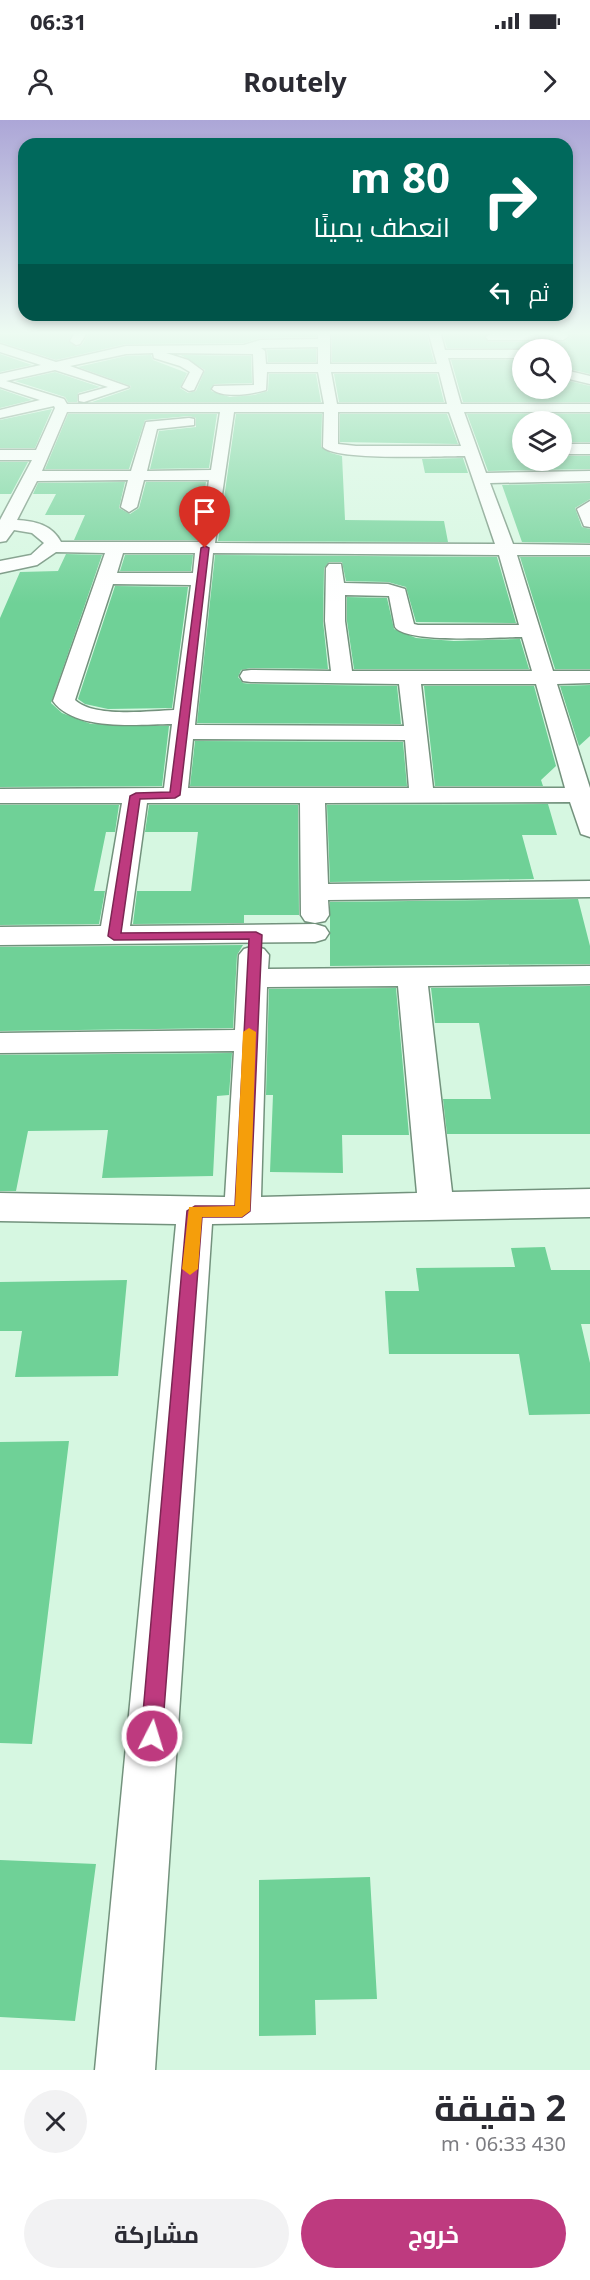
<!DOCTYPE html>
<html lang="ar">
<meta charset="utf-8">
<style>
:root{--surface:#fff;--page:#f2f2f3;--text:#2b2b33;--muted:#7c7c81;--accent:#be3a7f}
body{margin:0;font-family:"Noto Sans",Cairo,sans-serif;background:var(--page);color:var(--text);direction:rtl;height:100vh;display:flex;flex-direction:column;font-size:22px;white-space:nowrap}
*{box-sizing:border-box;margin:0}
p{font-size:20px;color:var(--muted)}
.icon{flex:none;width:33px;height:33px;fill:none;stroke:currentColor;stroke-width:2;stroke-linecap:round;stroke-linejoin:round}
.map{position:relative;height:1950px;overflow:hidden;direction:ltr}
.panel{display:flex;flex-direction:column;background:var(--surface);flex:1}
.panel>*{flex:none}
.hud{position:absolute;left:18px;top:18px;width:555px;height:183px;border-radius:18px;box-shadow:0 3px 9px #0003;direction:rtl;background:#00695c;color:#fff;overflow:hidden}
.tools{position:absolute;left:512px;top:219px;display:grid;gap:12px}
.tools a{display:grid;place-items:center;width:60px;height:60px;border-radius:50%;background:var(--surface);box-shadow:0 3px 9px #0003;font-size:30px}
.pin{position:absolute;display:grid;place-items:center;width:51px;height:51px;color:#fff;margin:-62px -26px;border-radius:50% 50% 50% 0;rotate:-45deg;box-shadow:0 0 6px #0007}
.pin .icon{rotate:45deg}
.me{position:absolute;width:66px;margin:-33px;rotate:5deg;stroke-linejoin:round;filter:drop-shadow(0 0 4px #0008)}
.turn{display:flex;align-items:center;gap:21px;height:126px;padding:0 24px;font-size:27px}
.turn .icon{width:78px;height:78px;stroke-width:2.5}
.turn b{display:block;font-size:42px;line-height:51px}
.then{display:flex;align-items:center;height:57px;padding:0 24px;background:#0003;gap:12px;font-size:22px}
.round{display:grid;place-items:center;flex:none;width:63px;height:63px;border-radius:32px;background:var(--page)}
.overview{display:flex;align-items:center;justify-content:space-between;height:102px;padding:0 24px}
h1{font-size:36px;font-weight:700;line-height:45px}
.cta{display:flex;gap:12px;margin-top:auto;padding:12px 24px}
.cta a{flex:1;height:69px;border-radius:36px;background:var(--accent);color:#fff;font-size:24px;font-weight:700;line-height:69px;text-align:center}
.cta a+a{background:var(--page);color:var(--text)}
.status{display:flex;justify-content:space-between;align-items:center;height:42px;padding:0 30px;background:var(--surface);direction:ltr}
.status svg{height:16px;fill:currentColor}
header{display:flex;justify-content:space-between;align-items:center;height:78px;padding:0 24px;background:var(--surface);font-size:27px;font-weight:700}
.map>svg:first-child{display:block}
</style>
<div class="status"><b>06:31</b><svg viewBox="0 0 49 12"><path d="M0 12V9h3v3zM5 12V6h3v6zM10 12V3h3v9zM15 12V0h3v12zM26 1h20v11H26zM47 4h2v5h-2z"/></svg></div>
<header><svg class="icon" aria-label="forward" viewBox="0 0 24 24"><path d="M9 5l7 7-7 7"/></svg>Routely<svg class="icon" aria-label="person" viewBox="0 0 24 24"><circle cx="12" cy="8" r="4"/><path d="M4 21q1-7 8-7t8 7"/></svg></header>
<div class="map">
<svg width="590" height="1950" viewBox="0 0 590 1950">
<rect width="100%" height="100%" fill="#d6f7e1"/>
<!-- building -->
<path fill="#6fd197" d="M0,211H74L68,221L77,227L82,225L90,211H316V217L260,218L244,223L126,224L56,240L0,222Z
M332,211H426L434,242H332Z
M442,211H503H492L485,215L488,222H563L571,217L565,211H590V254L561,247V230L447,228Z
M316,229V242H268L267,230Z
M0,234L32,245L0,252Z
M151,235L153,240L187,253L180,268L188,273L196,271L205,250L181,235L251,236L252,263L214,264L211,271L230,277L254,275L268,271L269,254H316L321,282H92L130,269L131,266L78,247L126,236Z
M451,240H522V268H561V259L590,266V282H463Z
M55,252L100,267L78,273L77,282H68L65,277L15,261Z
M334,254H437L444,282H339Z
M0,269L32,280L0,288Z
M52,289L35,328H0V300Z
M68,294H217L209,348L150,349L159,311L196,307V298L189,296L145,300L129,349H45Z
M236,294H322L321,327L331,333L342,336L345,400L444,401L448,422L218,421Z
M340,294H447L458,324L340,322Z
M467,294H590V322H561V302H522V340H561V336H590V349L488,351Z
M463,338L468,353H425L422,339Z
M0,342H28L11,374H0Z
M125,362L119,388L130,394L139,388L146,362H206L199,420H74L85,395H45L56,374H33L38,363Z
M590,363V379L575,388L582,407L590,409V423L522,422L502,365Z
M66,434L102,435L51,583L62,593L91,604L169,606L162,666L0,667V498L20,452L58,451Z
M125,435H193L191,451H120Z
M215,435L497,437L516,503L416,502L406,467L388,462L346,461L342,442H329L324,448L323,501L328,549L251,548L241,550L238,557L243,563L251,564L397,566L401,604L197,603Z
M520,437H590V549H555Z
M115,466L188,467L172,588L108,589L85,584L78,579Z
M347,477L387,478L394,509L416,518L454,521L520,519L529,549H354L347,501Z
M590,565V616L579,626L560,566Z
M424,566H534L556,646L541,660L543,666H435Z
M195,621L403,622L407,666H190Z
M548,684L557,715H522L534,759L330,762L327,685Z
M0,685H119L115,712H106L94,771H105L99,804L0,805Z
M149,685H298L299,795H244V803L133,804L137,771H191L198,712H145Z
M578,779L590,826V844L330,846V782Z
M243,825L237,835L233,908L0,911V827Z
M590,866V1014H447L443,979H491L479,903H435L431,868Z
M396,868L409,1015H342L343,1053L270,1052L273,975H266L269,869Z
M232,933L229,975L217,976L213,1056L102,1058L108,1010L28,1011L16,1071H0V935Z
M545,1127L551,1150H590V1204H581L590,1243V1294L529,1295L519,1234H389L385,1171H419L416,1148L515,1147L511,1128Z
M127,1160L118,1256L15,1257L22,1211H0V1162Z
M69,1321L32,1624L0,1623V1322Z
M0,1740L96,1744L75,1901L0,1897Z
M370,1757L377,1879L315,1880L316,1915L259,1916V1760Z"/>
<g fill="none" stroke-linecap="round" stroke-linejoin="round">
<defs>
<path id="minor" d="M76,211H88L80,224L76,225L70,221Z
M318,211H330V244H437L428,211H440L445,230H522V238H448L461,284H590V292H464L486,353L590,351V361L490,363L513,424L590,425V435H517L553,551H590V563L557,564L590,668V717L581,714L570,682L325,683L328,764L590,761V777L328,780L329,795L325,801L315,803L305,801L301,795L300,683H147L130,806L315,804L325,807L329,813L325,819L315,822L0,825V807L101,806L122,683H0V669L164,668L172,604C139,604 75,612 53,581L105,433L56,432L37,445L0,453V441L31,435L44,423L32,413L14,410L6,421L0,422V400L32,340H0V330H36L55,288L54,286L0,298V290L40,280L0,267V254L41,245L0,232V224L56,242L126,226L244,225L260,220L318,219ZM318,227V244H266L265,231L261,228ZM153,233L154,238L180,246L190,252L182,267L189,271L194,270L203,251L188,240L166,233L253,234L254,265L214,266L212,269C223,279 252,274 266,270L267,252H318L324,284H67L64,279L6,261L55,250L108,267L79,275V281L84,282L129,267L70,246L126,234ZM331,252H439L447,284H337ZM67,292H220L211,350L147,351L157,309L194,305V299L189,298L146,302L131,351H42ZM234,292H324L323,327C336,341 441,336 465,336L495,424L215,423ZM338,292H449L461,326H356L338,324ZM128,360L121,387L129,392L137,387L144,360H209L201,422H61C52,405 35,401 17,400L37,361ZM123,433H195L193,453H117ZM213,433L499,435L519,505H418L414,504L405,469L388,464L344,463L341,444H329L326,448L325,501L331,551L251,550L243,551L240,556L243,561L251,562L399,564L404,606L195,605ZM113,464L191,465L174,590C149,591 94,598 75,580ZM345,475L389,476L395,507C407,524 499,517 522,517L532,551H352L345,501ZM421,564H536L565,668H433ZM193,619L405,620L409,668H188Z
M492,213L563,212L569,216L563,220H488L486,217Z
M561,249L590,256V264L561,257Z
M561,324H590V334H561Z
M590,381V407L584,406L577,389Z
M254,826L264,829L269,835L268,849L590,846V864L428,866L452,1072L590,1069V1097L212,1104L155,1950H95L176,1104L0,1101V1073L225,1077L234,931L0,933V913L235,910L239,835L244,829ZM398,866L417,1073L261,1077L267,867Z"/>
</defs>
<!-- minor casing -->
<use href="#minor" stroke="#73927d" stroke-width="3"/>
<!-- minor -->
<use href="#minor" fill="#fff" fill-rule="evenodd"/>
</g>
<!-- sky -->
<linearGradient id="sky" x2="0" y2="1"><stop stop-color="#aca6d7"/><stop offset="0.44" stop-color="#edfbf2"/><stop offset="1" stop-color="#edfbf2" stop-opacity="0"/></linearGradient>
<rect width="590" height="484" fill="url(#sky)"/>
<!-- route -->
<path fill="#be3a7f" stroke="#7c2653" stroke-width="1.5" d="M205,426L209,428L180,675L175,678L140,679L121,813L256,812L262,815L250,1091L242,1097H202L162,1616L159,1624L152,1627L144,1624L141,1616L187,1091L195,1086H235L249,819L114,820L108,816L130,676L136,673L170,672L201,428Z"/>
<!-- slow -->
<path fill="#f59e0b" d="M249,908L256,912L250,1091L242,1097H202L198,1149L190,1155L182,1149L189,1087L235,1086L243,912Z"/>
</svg>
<div class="tools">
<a><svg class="icon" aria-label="search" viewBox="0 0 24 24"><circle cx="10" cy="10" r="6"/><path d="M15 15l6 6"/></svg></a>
<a><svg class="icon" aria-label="layers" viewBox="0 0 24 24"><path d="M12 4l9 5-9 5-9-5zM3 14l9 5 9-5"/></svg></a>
</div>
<div class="pin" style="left:205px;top:428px;background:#d93025"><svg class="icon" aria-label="arrive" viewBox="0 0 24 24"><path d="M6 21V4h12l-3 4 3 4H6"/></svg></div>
<svg class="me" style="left:152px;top:1616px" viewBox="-20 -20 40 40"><circle r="17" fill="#be3a7f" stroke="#fff" stroke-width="3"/><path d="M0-11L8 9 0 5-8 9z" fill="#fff"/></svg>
<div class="hud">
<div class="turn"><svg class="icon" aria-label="right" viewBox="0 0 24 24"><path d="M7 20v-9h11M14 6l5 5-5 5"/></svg><div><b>80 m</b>انعطف يمينًا</div></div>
<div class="then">ثم<svg class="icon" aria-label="left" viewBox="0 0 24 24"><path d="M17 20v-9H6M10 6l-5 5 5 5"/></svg></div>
</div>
</div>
<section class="panel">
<div class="overview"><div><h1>2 دقيقة</h1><p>430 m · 06:33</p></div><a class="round"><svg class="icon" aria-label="close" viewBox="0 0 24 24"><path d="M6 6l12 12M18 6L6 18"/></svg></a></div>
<div class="cta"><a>خروج</a><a>مشاركة</a></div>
</section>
